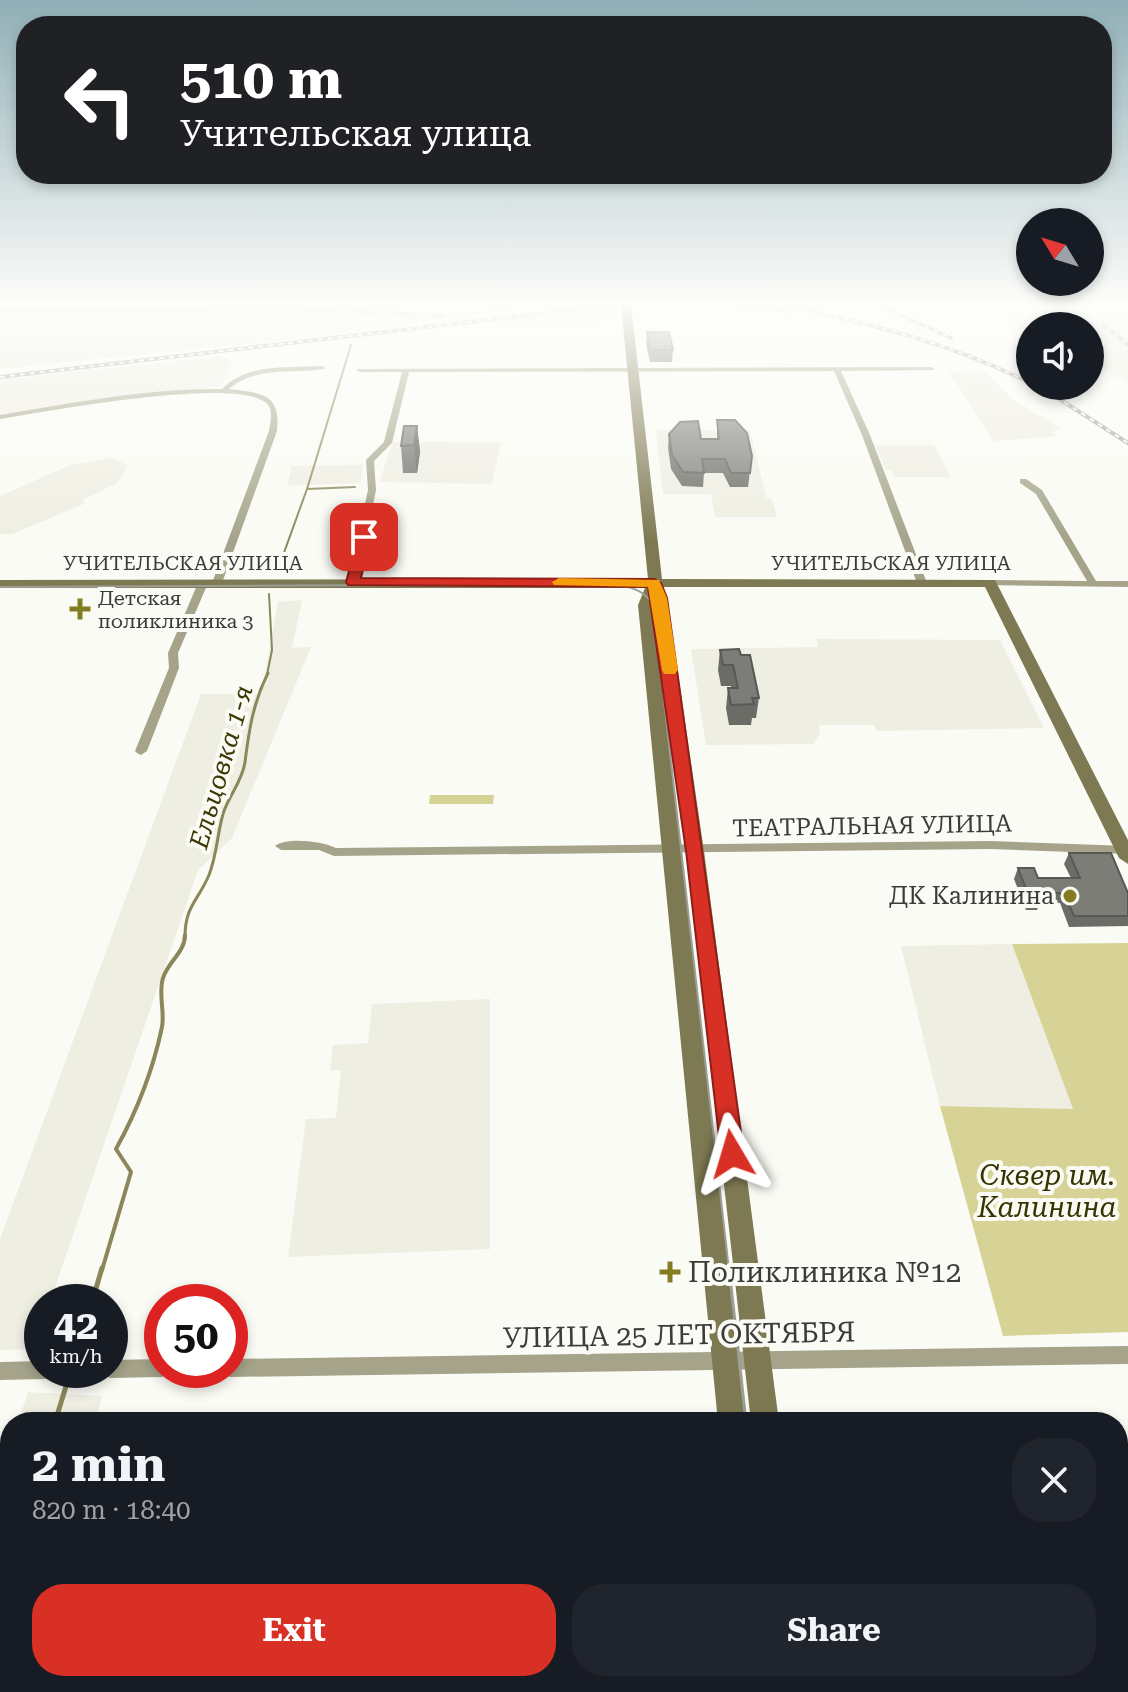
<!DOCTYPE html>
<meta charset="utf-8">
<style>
:root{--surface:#171b24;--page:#20242c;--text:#f1f3f6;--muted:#9ea1a6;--accent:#d93025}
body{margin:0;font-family:"Roboto Serif",serif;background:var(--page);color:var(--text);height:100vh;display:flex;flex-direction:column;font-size:30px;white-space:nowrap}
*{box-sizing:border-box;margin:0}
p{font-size:26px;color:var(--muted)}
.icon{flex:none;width:44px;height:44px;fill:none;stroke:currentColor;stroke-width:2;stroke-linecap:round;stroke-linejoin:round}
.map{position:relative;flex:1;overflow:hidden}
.sheet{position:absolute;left:0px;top:1412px;width:1128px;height:280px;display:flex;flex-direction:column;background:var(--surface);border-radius:32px 32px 0 0;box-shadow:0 4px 12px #0003}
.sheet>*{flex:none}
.hud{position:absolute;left:16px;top:16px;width:1096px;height:168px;border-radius:32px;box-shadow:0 4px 12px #0003;background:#202124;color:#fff;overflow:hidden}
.needle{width:52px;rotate:308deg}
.controls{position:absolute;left:1016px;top:208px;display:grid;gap:16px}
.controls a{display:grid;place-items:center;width:88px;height:88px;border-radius:50%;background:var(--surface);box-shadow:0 4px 12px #0003;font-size:40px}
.speed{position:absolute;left:24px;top:1284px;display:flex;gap:16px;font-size:40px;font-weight:700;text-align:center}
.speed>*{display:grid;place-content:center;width:104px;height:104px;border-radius:50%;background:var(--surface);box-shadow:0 4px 12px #0003;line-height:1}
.speed small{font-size:20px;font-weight:400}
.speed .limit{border:12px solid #d22;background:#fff;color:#111}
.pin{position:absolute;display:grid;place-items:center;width:68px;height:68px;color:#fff;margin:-34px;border-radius:16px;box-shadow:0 4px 12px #0006}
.me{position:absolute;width:88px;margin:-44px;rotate:353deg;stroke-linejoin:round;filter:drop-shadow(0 0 6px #0008)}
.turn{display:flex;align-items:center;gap:28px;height:168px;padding:0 32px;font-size:36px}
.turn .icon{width:104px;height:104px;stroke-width:2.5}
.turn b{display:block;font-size:56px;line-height:68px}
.round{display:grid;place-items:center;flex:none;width:84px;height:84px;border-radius:32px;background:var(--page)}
.summary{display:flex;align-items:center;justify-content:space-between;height:136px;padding:0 32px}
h1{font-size:48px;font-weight:700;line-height:60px}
.button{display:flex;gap:16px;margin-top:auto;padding:16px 32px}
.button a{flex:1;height:92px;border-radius:32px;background:var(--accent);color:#fff;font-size:32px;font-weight:700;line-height:92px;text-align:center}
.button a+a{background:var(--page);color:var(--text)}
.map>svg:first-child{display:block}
</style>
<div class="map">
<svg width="1128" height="1692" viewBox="0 0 1128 1692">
<rect width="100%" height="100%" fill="#fbfbf5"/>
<!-- built -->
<path fill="#efeee2" d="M0,305H377L502,311L292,339L0,369Z
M616,309L617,320L499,327L496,320L575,310Z
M1128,314V383L1090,363V326H1030V332L1002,318Z
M221,356L233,360L221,386L0,416V380Z
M985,371L1013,400L1062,429L1052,432L1056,436L993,441L949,372Z
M656,430H750L766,497L772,500L777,517H715L711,494H663Z
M393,442H442L501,443L492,484L379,482Z
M875,445H934L950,477H894L892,470H886Z
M112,458L128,466L117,483L82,500L86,503L12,534H0V496L70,465Z
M363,465L361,483L287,486L292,466Z
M302,600L292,648L311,647L232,838L198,870L50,1302H42V1327L34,1349L0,1350V1239L201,694H261L278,602Z
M816,639L1000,640L1044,728L877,731L874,725H819L820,733L813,744L706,745L691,649L818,647Z
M1012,944L1073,1109L940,1106L901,946Z
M490,999V1249L288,1257L306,1119L336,1118L341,1070H330L333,1045L368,1043L372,1004Z
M28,1392L102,1396L95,1422H18Z
M10,1445V1682H24L21,1692H0V1475Z"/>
<!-- green -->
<path fill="#d7d396" d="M430,795H494L493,804H429Z
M1128,943V1332L1003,1336L940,1106L1073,1109L1012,944Z"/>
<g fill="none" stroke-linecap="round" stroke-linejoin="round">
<!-- stream-far3 -->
<path stroke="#8a875b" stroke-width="2" d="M307,489L351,345
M277,572L307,489L355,487
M267,675L272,650L269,594"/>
<!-- stream-far2 -->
<path stroke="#8a875b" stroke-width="3" d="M185,937C185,906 198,901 209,875C217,855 217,835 223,814C228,797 243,780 245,762C249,730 253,703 268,673"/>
<!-- stream-far1 -->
<path stroke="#8a875b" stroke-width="4" d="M102,1270L131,1172L116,1149C137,1111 153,1070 162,1027C165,1011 158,994 163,978C168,962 185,952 185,935"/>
<!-- stream -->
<path stroke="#8a875b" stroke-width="5" d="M92,1302L102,1268
M55,1422L71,1370
M0,1604L10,1571"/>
<!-- street -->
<path fill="#a5a48a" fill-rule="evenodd" d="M322,366L325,368L324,369C292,374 255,366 229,389C261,393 281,393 277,431L222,583L217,586L212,583L269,431C270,424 273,413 269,406C247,373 40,413 0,419V415C73,403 147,388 222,389C247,363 288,368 322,366Z
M931,367L935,369L933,370L841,371L870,435L927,583L925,585H919L917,583L862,435L834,371L409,372L392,443L374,461L376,490L358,582L353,585L348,582L368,490L366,460L384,442L402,372H360L356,370L358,369Z
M1020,479H1026L1042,490L1096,581H1128V587L987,585V581L990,580L1087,581L1036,494L1020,483Z
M203,580L208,583L178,653L179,668L147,751L141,755L137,753L135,751L169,668L168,653L198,583Z
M991,841L1128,846V854L991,849L334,856L319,850H281L275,846C287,837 321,841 336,848Z
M1128,1346V1364L230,1377L224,1374L222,1370H230V1359Z
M162,1359V1370H170L168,1374L162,1377L110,1378L104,1375L102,1370H110V1360Z
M42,1361V1370H54L51,1376L45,1379L0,1380V1362Z"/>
<!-- secondary -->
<path fill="#7d7a53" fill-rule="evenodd" d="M484,305H519C511,310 490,310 484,305Z
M621,305H631L662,579L995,580L1128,840V864L1119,858L985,587H663L667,598L704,851L779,1422H751L686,851L653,602L746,1422H718L638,605L645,588H0V580L648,579Z
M743,1682H775L776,1692H744Z
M782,1682H814L815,1692H783Z"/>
<!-- tram-far1 -->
<path stroke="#9e9e99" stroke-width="2" d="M0,587L611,584C628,586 643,589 653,604L729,1270"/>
<!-- tram -->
<path stroke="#9e9e99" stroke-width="3" d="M729,1268L746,1422
M778,1682L780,1692"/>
<defs>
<path id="rail" d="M207,305L443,316
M735,305L793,311
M785,305C870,324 951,343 1030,383
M879,305L951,338
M0,310H219
M1099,321L1128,345
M0,377L615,305
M1039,386L1128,443"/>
</defs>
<!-- rail casing -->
<use href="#rail" stroke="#9e9e99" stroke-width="4"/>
<!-- rail -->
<use href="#rail" stroke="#fbfbf5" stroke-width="2" stroke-dasharray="5" stroke-linecap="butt"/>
</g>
<!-- wall -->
<path fill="#6c6c67" d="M647,332L673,350L672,362H650L646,344Z
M717,420L752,456L748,487H730L723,473H704L703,487L682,486L671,469L668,448L669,434L701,439H717Z
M417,426L420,452L417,473H403L401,446Z
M720,650L741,655L759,698L756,718H752L751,725H729L726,708L728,688H731V686H721L718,670Z
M1069,853L1128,893V926L1069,927L1060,903H1040L1037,910H1026L1014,879L1018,868L1038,878H1071L1064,864Z"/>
<!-- shaded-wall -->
<path fill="#585854" d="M417,426L420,452L417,473L414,445Z"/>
<!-- building -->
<path fill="#7d7d78" stroke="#585854" stroke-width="2" d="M647,332H669L673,350H650Z
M717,420H735L747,433L752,456L750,473H731L725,459H702L704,473L683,472L672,455L669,434L680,422L698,421L701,439H719Z
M404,426H417L414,445L401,446Z
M739,649L741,655H750L759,698H752L754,704L731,705L728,688H738L733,665H723L720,650Z
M1069,853H1111L1128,893V916H1074L1064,893H1039L1041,899H1030L1018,868H1034L1038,878H1080Z
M558,1682H672V1692H558Z"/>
<!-- sky -->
<linearGradient id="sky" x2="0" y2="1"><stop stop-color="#90afb6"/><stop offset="0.56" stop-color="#fdfdfa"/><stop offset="1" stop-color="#fdfdfa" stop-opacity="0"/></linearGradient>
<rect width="1128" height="541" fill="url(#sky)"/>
<!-- route -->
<path fill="#d93025" stroke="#8d1f18" stroke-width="2" d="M364,533L371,537L361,578L654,579L661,583L667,598L744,1154L740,1161L732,1164L724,1161L721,1154L686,851L648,587L348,585L346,582L358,537Z"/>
<!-- slow -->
<path fill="#f59e0b" d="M559,578L659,580L667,598L678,670L675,674H664L662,670L648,587L554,585L552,582Z"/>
<!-- markers -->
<g fill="#827c23" stroke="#fbfbf5" stroke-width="3">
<path d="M76 597h8v8h8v8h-8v8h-8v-8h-8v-8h8z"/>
<circle cx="1070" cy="896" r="8"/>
<path d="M666 1260h8v8h8v8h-8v8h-8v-8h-8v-8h8z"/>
</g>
<g text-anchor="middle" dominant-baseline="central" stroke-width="8" stroke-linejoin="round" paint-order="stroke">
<!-- far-street labels -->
<g font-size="20" fill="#3b3b38" stroke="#fbfbf5">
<text x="183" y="563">УЧИТЕЛЬСКАЯ УЛИЦА</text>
<text x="891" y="563">УЧИТЕЛЬСКАЯ УЛИЦА</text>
</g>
<!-- far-poi labels -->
<g font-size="20" fill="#3b3b38" stroke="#fbfbf5" text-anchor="start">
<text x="98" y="598">Детская<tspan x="98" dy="23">поликлиника 3</tspan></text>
</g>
<!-- street labels -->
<g font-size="24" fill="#3b3b38" stroke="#fbfbf5">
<text transform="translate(872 826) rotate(-1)">ТЕАТРАЛЬНАЯ УЛИЦА</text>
</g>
<!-- poi labels -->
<g font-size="24" fill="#3b3b38" stroke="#fbfbf5" text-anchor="end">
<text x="1054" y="896">ДК Калинина</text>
</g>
<!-- water labels -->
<g font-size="26" font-style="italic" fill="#3c3905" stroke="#fbfbf5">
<text transform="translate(221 767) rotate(-74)">Ельцовка 1-я</text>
</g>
<!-- near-park labels -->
<g font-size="28" font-style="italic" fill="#363300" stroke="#fbfbf5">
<text x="1047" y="1175">Сквер им.<tspan x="1047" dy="32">Калинина</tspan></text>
</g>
<!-- near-poi labels -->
<g font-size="28" fill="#3b3b38" stroke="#fbfbf5" text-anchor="start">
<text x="688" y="1272">Поликлиника №12</text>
</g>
<!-- near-street labels -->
<g font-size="28" fill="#3b3b38" stroke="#fbfbf5">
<text transform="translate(679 1335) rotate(-1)">УЛИЦА 25 ЛЕТ ОКТЯБРЯ</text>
</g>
</g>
</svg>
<div class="controls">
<a><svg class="needle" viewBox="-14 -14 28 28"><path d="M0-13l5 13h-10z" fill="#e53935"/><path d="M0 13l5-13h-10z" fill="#9ea1a6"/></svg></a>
<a><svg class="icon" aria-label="sound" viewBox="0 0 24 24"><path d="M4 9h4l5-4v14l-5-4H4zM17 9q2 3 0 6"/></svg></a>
</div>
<div class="speed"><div>42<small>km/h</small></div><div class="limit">50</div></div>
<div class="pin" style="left:364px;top:537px;background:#d93025"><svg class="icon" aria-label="arrive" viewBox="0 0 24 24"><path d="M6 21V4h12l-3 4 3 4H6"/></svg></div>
<svg class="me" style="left:732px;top:1154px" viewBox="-20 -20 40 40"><path d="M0-17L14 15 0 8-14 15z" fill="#d93025" stroke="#fff" stroke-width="4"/></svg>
<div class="hud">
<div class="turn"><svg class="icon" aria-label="left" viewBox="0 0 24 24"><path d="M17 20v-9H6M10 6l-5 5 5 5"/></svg><div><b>510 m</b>Учительская улица</div></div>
</div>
<section class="sheet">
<div class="summary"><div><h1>2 min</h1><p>820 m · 18:40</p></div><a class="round"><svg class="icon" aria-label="close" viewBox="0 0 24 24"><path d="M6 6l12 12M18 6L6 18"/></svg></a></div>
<div class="button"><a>Exit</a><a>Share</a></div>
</section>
</div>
